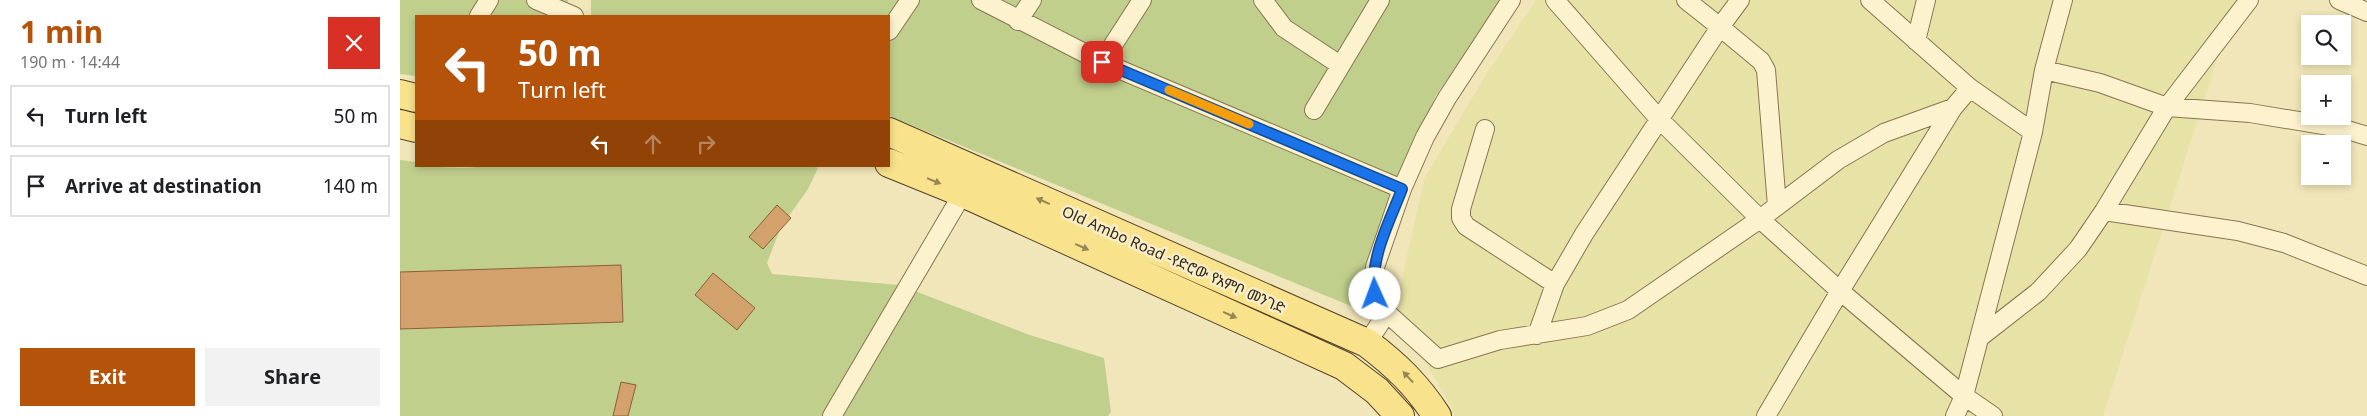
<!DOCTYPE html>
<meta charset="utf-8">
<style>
:root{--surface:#fff;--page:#f2f2f2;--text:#202124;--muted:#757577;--line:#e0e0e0;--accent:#b45309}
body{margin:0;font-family:Georgia,"Noto Sans Ethiopic",serif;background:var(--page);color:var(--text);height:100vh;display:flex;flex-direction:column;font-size:19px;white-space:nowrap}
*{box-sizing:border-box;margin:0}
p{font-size:16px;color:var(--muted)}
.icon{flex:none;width:28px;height:28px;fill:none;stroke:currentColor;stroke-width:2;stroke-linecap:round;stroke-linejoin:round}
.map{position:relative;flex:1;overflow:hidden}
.side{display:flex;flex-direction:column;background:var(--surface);width:400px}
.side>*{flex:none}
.hud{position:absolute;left:15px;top:15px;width:475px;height:152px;border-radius:0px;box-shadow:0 2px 8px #0003;background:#b45309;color:#fff;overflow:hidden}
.buttons{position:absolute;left:1901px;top:15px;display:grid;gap:10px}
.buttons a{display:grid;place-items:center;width:50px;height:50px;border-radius:0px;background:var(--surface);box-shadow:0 2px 8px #0003;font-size:25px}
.pin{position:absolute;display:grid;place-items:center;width:42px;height:42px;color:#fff;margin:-21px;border-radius:10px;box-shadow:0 2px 8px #0006}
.me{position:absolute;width:55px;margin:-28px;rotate:358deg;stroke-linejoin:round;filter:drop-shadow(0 0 4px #0008)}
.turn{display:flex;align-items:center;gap:18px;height:105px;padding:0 20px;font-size:22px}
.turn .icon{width:65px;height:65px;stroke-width:2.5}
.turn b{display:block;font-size:35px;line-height:42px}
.lanes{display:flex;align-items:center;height:48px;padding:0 20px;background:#0003;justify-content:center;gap:25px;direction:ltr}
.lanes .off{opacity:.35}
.round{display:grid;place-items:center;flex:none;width:52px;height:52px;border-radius:0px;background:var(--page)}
.summary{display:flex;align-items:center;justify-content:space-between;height:85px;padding:0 20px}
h1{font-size:30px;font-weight:700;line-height:38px;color:var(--accent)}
.primary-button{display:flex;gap:10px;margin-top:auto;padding:10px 20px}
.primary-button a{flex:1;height:58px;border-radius:0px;background:var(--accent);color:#fff;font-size:20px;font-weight:700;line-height:58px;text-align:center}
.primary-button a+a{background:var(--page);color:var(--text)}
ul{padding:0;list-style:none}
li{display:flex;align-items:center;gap:15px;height:62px;margin:0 10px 8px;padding:0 10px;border:2px solid var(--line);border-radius:0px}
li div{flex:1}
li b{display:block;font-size:19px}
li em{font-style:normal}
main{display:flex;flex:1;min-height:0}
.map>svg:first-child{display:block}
</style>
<main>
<section class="side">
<div class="summary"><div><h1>1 min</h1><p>190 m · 14:44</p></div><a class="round" style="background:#d93025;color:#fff"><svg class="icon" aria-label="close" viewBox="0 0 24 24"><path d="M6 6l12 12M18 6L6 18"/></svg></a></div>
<ul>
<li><svg class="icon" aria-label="left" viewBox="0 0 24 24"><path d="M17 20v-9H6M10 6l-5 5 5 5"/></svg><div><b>Turn left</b></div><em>50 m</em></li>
<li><svg class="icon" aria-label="arrive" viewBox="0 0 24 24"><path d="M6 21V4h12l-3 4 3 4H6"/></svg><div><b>Arrive at destination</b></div><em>140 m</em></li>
</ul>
<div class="primary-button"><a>Exit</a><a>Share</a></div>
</section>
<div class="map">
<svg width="1967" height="416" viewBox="0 0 1967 416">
<rect width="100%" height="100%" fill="#f1e6b9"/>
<!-- farmland -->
<path fill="#e7e3a6" d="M1136,0H1836L1703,416H1054L1052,408L995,309L1025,177L1084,78Z"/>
<!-- green -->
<path fill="#c1cf8d" d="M0,0H168L167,16H16V76L0,74Z
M191,0H1103L1035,97L1001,182L972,296L963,311L489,116V16H191Z
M0,160L16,162V166C39,166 61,170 83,166H411L418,168L408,189L381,227L367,263L372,274L499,285L630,335L704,358L711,412L708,416H0Z"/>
<!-- building -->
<path fill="#d3a16c" stroke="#896037" d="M377,205L391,218L363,249L349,237Z
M221,265L223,322L0,329V272Z
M313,273L355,308L337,330L295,295Z
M221,382L236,385L228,416H213Z"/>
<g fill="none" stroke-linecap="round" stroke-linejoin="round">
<defs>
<path id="minor" d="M136,0L174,16
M581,0L702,62L1002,189
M863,0L884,28L940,65
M1155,0L1259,119L1360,219L1440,291L1366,416
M1286,0L1320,27L1340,0
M1470,0L1570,88L1633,132L1644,70L1663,0
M1939,0L1967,12
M79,16L89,0
M618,21L632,0
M489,31L510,0
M1516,41L1526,0
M702,62L742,0
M1644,70L1700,83L1767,107L1850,113L1941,128L1967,136
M1570,88L1553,108L1440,291L1564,396L1633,132
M914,110L980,0
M1085,129L1061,209V218L1066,226L1155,284
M1704,211L1838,231L1884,243L1967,276
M987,313L1038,359L1100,340L1187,326L1228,310L1360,219L1438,160L1484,133L1553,108
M1137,335L1155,284L1184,234L1320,27L1361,61L1366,70L1377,206
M1579,338L1638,292L1678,249L1704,211L1767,107L1849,0
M967,343L987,313L975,293L973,282L975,267L1002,189L1025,137L1047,98L1111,0
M432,416L563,193
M1555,416L1564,396L1593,416"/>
<path id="primary" d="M0,94L16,98
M0,124L16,128
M489,132L967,343C996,365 1017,385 1037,416
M489,163L563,193L944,366L977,391L1000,416"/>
</defs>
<!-- minor casing -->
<use href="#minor" stroke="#887553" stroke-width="20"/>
<!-- primary casing -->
<use href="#primary" stroke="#554228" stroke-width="30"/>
<!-- minor -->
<use href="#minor" stroke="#fcf2cd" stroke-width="18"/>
<!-- primary -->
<use href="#primary" stroke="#f9e28c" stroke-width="28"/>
</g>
<!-- one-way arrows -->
<defs><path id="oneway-solid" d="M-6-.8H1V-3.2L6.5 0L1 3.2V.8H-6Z" transform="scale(1.25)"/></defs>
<g fill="#988652">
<use href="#oneway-solid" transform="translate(534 181) rotate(22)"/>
<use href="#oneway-solid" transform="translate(643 201) rotate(-156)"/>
<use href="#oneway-solid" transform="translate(682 247) rotate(24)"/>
<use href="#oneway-solid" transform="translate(830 315) rotate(24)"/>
<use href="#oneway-solid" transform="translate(1008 377) rotate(-133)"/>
</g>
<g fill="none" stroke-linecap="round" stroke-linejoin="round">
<defs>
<path id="route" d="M702,62L1002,189C990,221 969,259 975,294"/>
</defs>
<!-- route casing -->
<use href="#route" stroke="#114b97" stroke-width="12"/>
<!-- route -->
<use href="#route" stroke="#1a73e8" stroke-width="9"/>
<!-- slow -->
<path stroke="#f59e0b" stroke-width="9" d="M769,90L849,124"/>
</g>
<g text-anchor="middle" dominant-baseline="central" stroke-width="5" stroke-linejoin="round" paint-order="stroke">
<!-- street labels -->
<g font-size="15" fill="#362a19" stroke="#f8efc9">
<text transform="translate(774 259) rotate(24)">Old Ambo Road -የድሮው የአምቦ መንገድ</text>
</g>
</g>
</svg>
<div class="buttons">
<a><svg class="icon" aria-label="search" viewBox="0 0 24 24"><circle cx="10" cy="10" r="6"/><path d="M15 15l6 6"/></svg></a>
<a>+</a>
<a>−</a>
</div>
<div class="pin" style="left:702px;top:62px;background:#d93025"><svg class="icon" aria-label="arrive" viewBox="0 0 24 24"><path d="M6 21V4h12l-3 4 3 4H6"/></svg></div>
<svg class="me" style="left:975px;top:294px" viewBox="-20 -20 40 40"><circle r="19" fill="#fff"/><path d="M0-13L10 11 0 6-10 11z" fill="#1a73e8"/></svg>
<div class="hud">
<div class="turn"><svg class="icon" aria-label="left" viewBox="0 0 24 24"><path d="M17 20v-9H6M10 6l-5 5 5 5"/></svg><div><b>50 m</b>Turn left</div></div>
<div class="lanes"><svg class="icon" aria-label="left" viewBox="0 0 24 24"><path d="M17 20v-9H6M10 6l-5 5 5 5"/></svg><svg class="icon off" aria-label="ahead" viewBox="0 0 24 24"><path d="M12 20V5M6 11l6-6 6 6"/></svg><svg class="icon off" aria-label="right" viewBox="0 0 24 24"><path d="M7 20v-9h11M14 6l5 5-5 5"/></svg></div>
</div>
</div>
</main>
